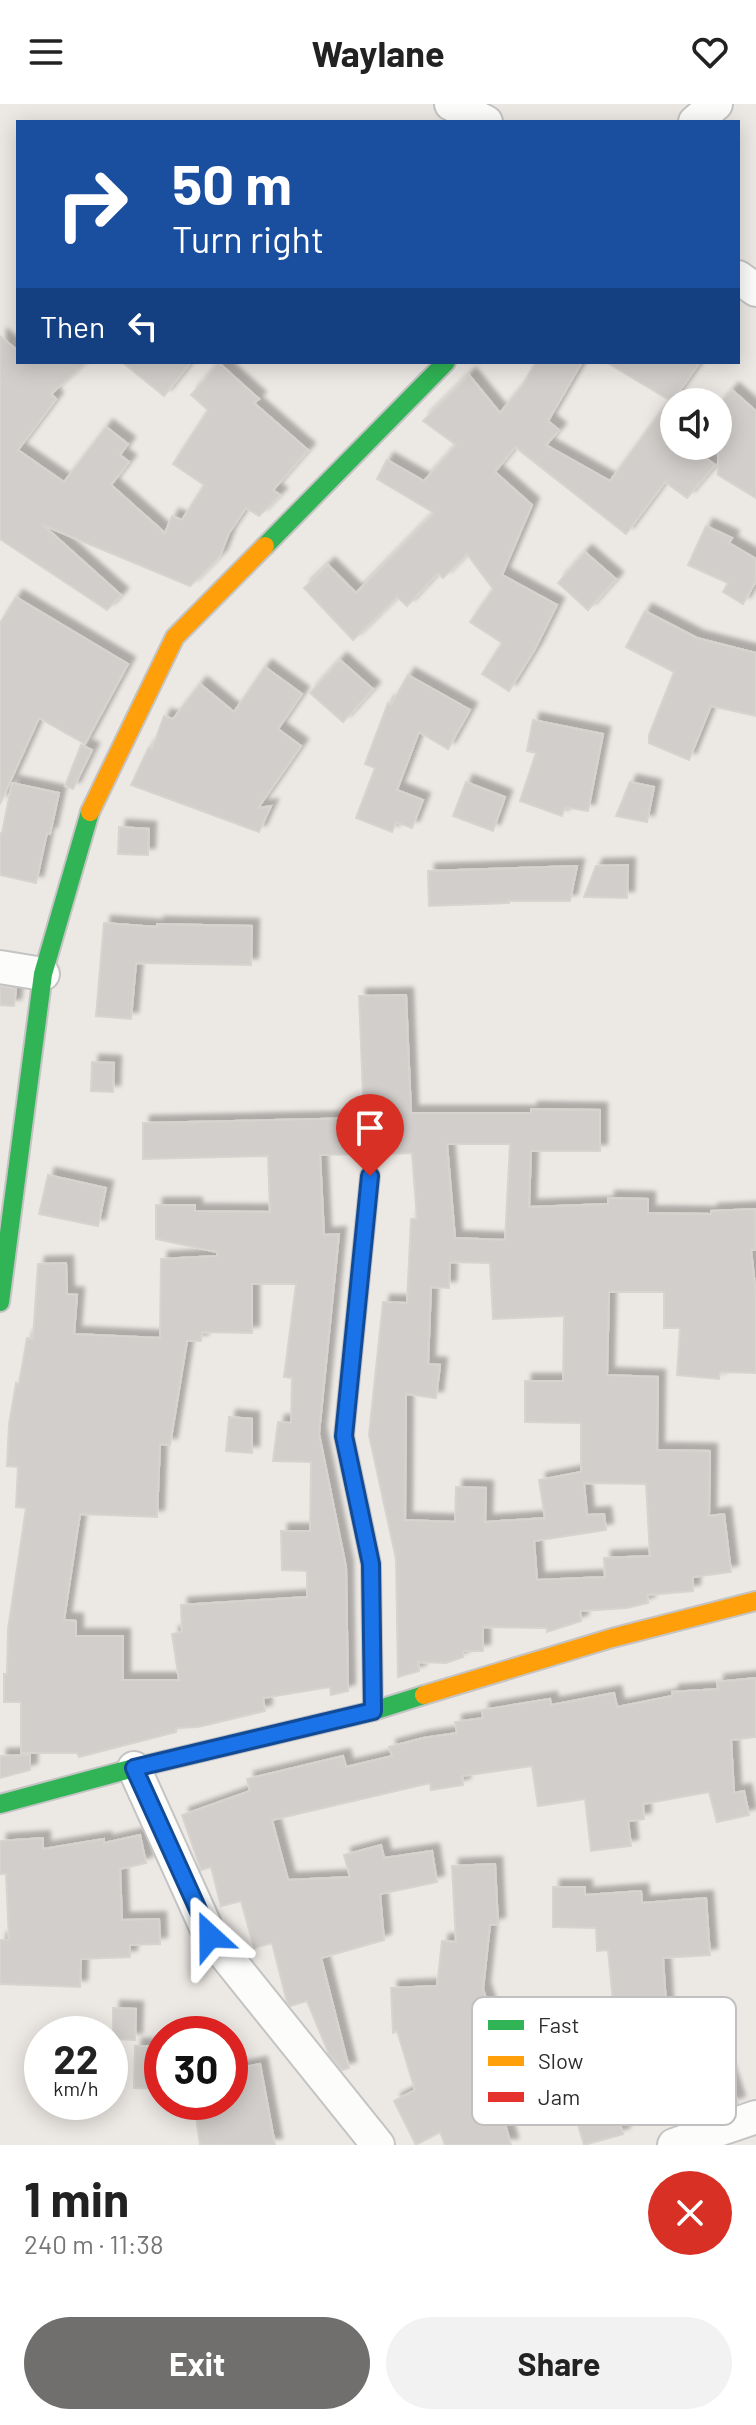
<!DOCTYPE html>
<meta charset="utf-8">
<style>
:root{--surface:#fff;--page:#f2f2f2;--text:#222;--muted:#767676;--accent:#706f6e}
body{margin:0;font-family:Barlow,sans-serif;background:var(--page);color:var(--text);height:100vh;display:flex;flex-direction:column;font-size:30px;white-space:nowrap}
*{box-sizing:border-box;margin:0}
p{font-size:26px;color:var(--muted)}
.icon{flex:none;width:44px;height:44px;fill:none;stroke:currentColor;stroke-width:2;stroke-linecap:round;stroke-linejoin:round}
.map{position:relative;height:2041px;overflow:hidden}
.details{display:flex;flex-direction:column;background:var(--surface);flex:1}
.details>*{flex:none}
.hud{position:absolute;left:16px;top:16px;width:724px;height:244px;border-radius:0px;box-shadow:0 4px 20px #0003;background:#1a4fa0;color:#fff;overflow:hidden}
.fabs{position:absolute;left:660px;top:284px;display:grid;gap:16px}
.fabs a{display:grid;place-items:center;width:72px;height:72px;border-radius:50%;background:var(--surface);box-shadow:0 4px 20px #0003;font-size:40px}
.speed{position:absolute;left:24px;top:1912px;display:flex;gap:16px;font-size:40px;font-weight:700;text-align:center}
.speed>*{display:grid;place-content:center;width:104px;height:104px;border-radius:50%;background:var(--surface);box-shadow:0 4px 20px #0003;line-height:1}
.speed small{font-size:20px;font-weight:400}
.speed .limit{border:12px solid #d22;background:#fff;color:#111}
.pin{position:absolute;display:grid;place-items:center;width:68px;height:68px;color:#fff;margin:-82px -34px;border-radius:50% 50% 50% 0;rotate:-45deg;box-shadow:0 0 8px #0007}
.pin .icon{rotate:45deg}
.me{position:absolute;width:88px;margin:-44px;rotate:336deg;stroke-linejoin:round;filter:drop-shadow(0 0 6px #0008)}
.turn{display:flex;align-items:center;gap:28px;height:168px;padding:0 24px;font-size:36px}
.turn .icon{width:104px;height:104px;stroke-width:2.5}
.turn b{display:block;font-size:56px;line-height:68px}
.then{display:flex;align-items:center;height:76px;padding:0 24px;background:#0003;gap:16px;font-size:30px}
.round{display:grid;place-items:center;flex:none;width:84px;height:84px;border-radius:42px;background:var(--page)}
.overview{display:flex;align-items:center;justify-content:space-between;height:136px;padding:0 24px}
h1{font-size:48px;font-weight:700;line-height:60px}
.action{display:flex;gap:16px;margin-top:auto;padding:16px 24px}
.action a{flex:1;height:92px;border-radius:48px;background:var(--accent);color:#fff;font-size:32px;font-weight:700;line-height:92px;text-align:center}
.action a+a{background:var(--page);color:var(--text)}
header{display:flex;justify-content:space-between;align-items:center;height:104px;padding:0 24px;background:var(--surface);font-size:36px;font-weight:700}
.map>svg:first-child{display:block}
</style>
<header><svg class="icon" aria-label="menu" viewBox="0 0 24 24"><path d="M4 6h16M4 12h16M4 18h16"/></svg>Waylane<svg class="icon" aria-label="heart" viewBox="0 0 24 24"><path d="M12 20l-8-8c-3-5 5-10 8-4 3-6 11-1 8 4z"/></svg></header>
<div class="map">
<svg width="756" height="2041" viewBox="0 0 756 2041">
<defs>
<filter id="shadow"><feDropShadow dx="7" dy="-7" stdDeviation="2" flood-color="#0004"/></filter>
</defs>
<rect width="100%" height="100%" fill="#ece8e4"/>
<!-- building -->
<path fill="#d1cecb" stroke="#d7d4d0" stroke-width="2" fill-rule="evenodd" filter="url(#shadow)" d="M0,232L18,247V258H86L51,290L56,295L18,346L64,378L106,323L128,340L120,351L129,358L111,381L165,429L172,412L182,416L204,381L173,360L208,306L191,291L219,259L259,295L254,299L308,346L273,386L280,391L259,412L246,404L229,429L220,452L190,482L43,421L121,491L107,506L0,435Z
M122,258H191L164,292Z
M536,258H582L548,317L559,326L546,341L610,377L669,296L606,258H700L674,295V342H689L715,361L687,394L665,378L626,430L515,343L495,368L532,401L502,471L557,501L535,545L509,587L482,570L502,539L470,518L493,485L467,450L443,474L438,469L407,502L397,493L353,536L304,484L328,461L356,489L434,409L377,375L387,356L424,377L456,341L423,317L469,271L500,309L522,282Z
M732,286L756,307V394L718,371V302Z
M706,422L732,434L729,439L756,455V477L743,500L723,488L728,479L688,461Z
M585,448L616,475L588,506L558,479Z
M16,493L128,560L85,640L39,614L0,700V519Z
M645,507L697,534L756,549V612L711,602L689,656L649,639V631L674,568L626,543Z
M340,556L373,585L343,618L310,589Z
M265,563L302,590L278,625L301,642L258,704L271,702L259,728L131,681L149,643L152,645L164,612L173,615L200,580L234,608Z
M408,571L470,606L448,645L419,628L397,686L423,696L412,724L396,718L392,728L356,714L375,664L365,660L388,599L391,601Z
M533,616L603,630L588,707L565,703L562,712L520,697L536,649L527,647Z
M81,641L92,646L73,685L65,682Z
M466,678L505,693L493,727L453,712Z
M630,678L654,683L647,718L616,712Z
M12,679L59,689L50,730L47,729L36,779L0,771V729H2Z
M119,723L149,725L148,751L118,750Z
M628,761L627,794L584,793L596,762Z
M577,762L570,797H509V799L429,802L428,767Z
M104,819L157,823V820L252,822L251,861L136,859L131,915L96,912Z
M0,882L16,885L14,902L0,901Z
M406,891L411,1009H531V1005L600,1006V1047H531L529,1103L608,1100V1094L648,1095V1109L711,1110V1107L755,1105L756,1146H751L756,1191V1269L720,1268L719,1275L677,1271L680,1224H664V1188H609L607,1271L658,1273L657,1346L710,1347L709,1412L724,1410L731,1468L693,1473V1487L647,1491L648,1499L627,1504L580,1507L581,1517L547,1528V1524L483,1523V1547H463V1553L446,1559L418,1558L419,1567L398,1573L396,1455L369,1331L383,1198L407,1199L411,1115H417L412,1049L380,1050L372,1047L358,1050L320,1051L324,1131L339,1130L319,1330L346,1463L348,1587L331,1591L330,1583L263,1594L265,1607L198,1623L176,1624V1628L79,1653L77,1649H21V1598H4V1570H7L8,1525L26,1404L16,1403L18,1363L7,1362L9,1320L16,1279L19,1280L27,1234L33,1235L38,1160L66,1159L67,1190L77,1191L74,1230L160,1234L161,1155L217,1152V1148L156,1135V1101H195V1107L270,1108L268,1052L143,1055V1019L364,1014L359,892ZM447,1040H510L505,1136L455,1134ZM450,1158L490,1159L493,1215L564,1212L563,1277H525V1318L581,1319V1368L539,1376L545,1414L485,1418L486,1384L456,1383L455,1418L405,1416L406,1290L436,1294L440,1261L428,1260L431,1183L449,1184ZM252,1180H296L284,1273L292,1274L291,1319L278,1318L273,1357L311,1358L310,1427H281L282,1466L307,1467V1493L181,1501L182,1528L172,1530L179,1576H123V1532H76V1517L64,1516L80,1410L157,1413L160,1340L170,1341L187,1237H201L202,1228L252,1229ZM584,1379L646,1380L650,1452L604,1454L605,1473L537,1476L534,1437L606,1426L604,1410L587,1411Z
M92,958L114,959L113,988L91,987Z
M48,1071L106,1084L98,1122L39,1110Z
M229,1313L252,1315V1349L226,1347Z
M756,1574V1633L731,1636L734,1689L744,1687L749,1711L717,1718L709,1688L643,1700L644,1715L628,1717L631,1742L591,1747L585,1695L538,1702L532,1662L462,1672L463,1681L431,1686L430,1679L272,1716L288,1776L350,1773L344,1751L381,1741L384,1754L432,1747L437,1778L380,1790L384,1836L321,1854L349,1964L342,1966L329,1950L307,1897L290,1902L287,1898L272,1839L254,1844L241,1797L221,1802L211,1763L201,1766L182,1711L250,1687L247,1675L343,1652L346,1663L392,1652L389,1643L423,1634L457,1629L455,1618L483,1614L482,1606L550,1595L551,1601L614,1589L617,1603L672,1592V1588L718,1585L717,1578Z
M30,1651V1666L0,1674V1652Z
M140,1731L146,1759L120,1765L122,1816L159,1815L160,1840L130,1841V1853L81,1855L80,1883L0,1880V1836H9L6,1770H0V1737L43,1734V1745L104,1735V1739Z
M495,1760L498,1820L490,1821L483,1885L503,1945L485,1951L511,2041H445L440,2028L416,2041L394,1997L415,1986L397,1927L393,1929L391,1884L437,1882L442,1837L456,1838L452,1762Z
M553,1783H585V1791L641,1787L642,1799L706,1794L710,1851L663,1854L667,1915L615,1919L608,1846L597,1847L596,1824L553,1823Z
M113,1904L136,1905L135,1936L113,1935Z
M581,1909L596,1972L605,1970L623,2030L584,2041L547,1917Z
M135,1942H162V1985L134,1984Z
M260,1960L275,2041H200L194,1998H230V1966Z
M727,1966L738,1999L706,2010L694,1977Z"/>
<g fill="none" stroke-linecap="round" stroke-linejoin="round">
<defs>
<path id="street" d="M451,0L486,18
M695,18L716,0
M738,173L756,186
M0,863L43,870
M134,1664L210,1832L378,2041
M674,2041L756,2013"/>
<path id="fast" d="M265,442L446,258
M0,1198L43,870L90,708
M0,1700L134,1664L373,1607L424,1591"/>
<path id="slow" d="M90,708L175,533L265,442
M360,1407L371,1460L373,1607
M424,1591L612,1534L756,1497"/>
<path id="jam" d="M360,1407L344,1332L370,1072"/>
</defs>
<!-- street casing -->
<use href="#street" stroke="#c5c4c5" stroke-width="36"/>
<!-- fast casing -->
<use href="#fast" stroke="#c5c4c5" stroke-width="22"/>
<!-- slow casing -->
<use href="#slow" stroke="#c5c4c5" stroke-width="22"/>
<!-- jam casing -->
<use href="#jam" stroke="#c5c4c5" stroke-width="22"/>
<!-- street -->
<use href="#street" stroke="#fcfcfb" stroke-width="32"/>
<!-- fast -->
<use href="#fast" stroke="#30b455" stroke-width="18"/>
<!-- slow -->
<use href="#slow" stroke="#ff9f0a" stroke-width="18"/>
<!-- jam -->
<use href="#jam" stroke="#e5322d" stroke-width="18"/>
</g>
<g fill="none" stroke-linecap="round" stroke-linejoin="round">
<defs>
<path id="route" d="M210,1832L134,1664L373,1607L371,1460L344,1332L370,1072"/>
</defs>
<!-- route casing -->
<use href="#route" stroke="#114b97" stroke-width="20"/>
<!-- route -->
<use href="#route" stroke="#1a73e8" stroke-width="14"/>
</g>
<!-- legend -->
<rect x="472" y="1893" width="264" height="128" rx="12" fill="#fff" stroke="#c0c0c0" stroke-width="2"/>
<rect x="488" y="1916" width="36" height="10" fill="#30b455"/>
<rect x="488" y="1952" width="36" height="10" fill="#ff9f0a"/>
<rect x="488" y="1988" width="36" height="10" fill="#e5322d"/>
<g font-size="22" fill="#2e2e2e">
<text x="538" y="1929">Fast</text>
<text x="538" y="1965">Slow</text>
<text x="538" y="2001">Jam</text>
</g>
</svg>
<div class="fabs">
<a><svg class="icon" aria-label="sound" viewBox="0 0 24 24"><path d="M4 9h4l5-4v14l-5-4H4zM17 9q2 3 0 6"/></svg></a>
</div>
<div class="speed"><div>22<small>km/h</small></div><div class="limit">30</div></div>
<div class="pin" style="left:370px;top:1072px;background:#d93025"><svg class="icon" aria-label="arrive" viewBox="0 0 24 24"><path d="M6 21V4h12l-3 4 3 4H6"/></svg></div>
<svg class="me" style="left:210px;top:1832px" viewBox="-20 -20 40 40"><path d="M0-17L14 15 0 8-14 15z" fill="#1a73e8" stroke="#fff" stroke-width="4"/></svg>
<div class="hud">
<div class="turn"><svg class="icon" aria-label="right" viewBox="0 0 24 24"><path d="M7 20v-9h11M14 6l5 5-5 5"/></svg><div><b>50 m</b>Turn right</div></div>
<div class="then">Then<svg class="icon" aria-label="left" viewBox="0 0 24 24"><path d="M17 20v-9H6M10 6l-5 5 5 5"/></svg></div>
</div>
</div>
<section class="details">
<div class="overview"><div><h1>1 min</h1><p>240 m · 11:38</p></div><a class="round" style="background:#d93025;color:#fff"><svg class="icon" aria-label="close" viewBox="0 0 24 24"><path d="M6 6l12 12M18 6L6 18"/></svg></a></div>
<div class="action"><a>Exit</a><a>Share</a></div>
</section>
